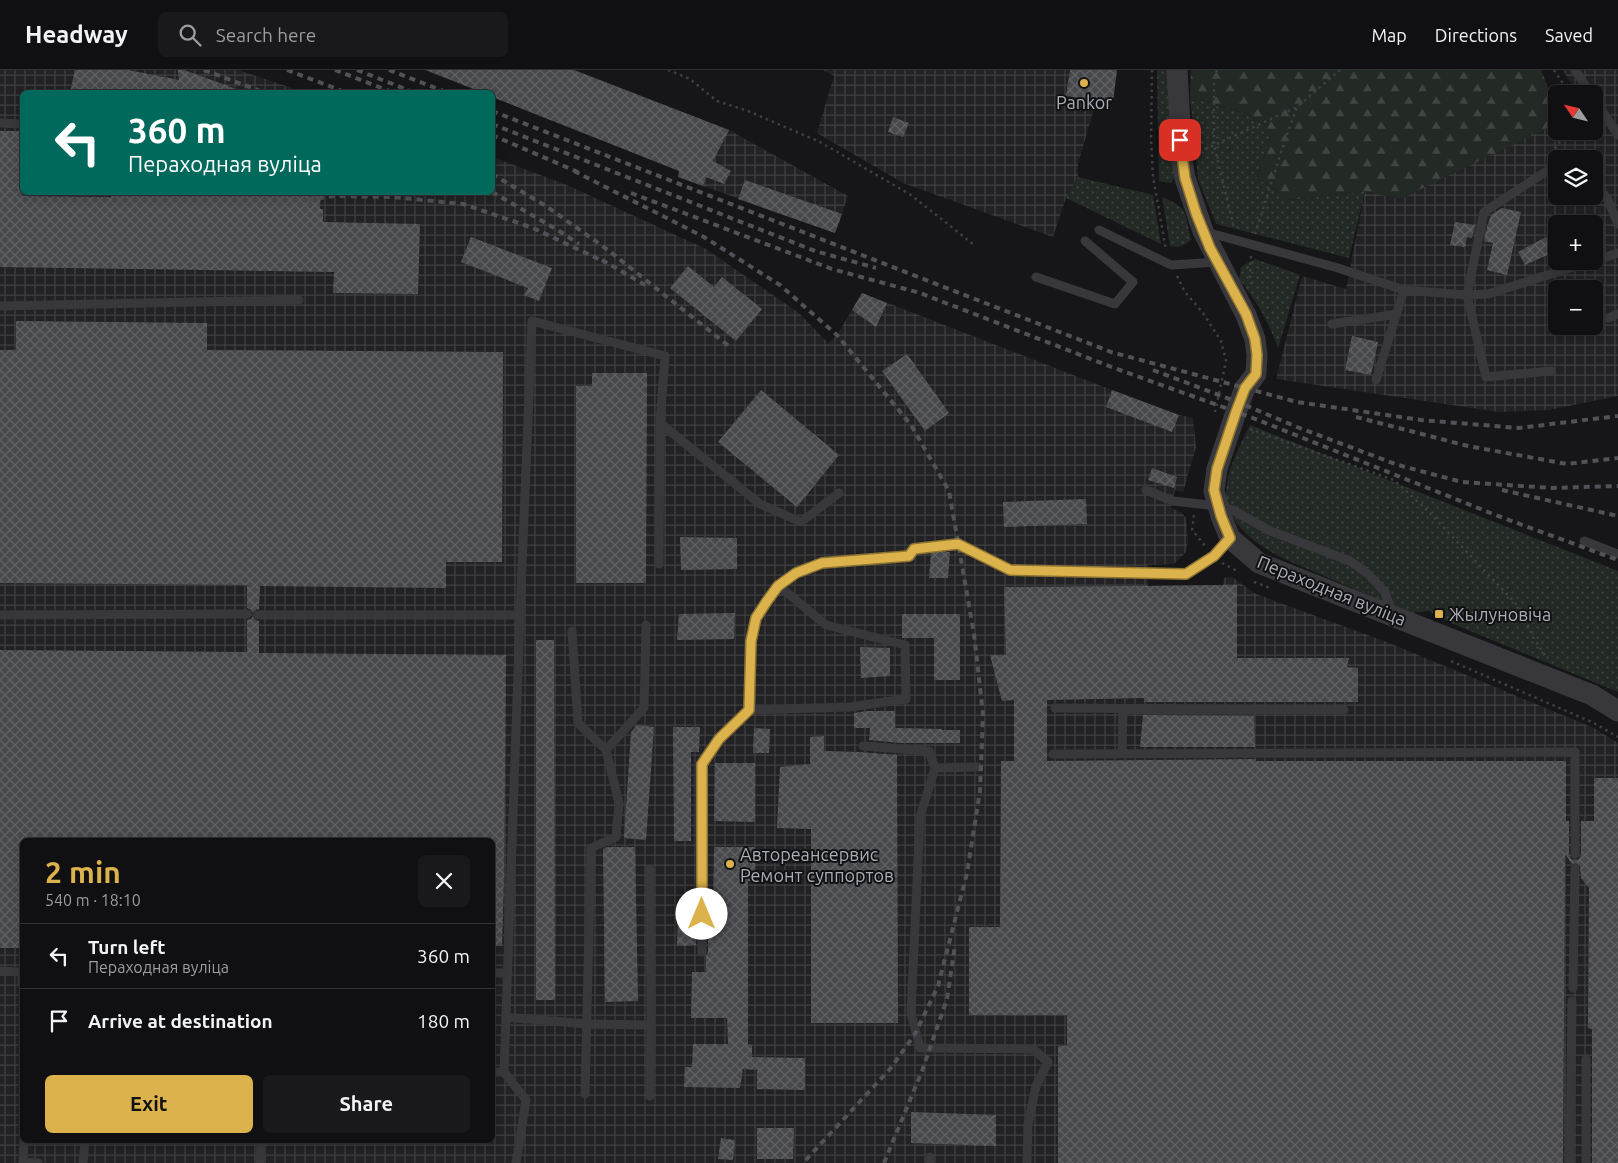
<!DOCTYPE html>
<meta charset="utf-8">
<style>
:root{--surface:#101012;--page:#19191b;--text:#f1f3f6;--muted:#9c9d9f;--line:#303032;--accent:#dbb24b}
body{margin:0;font-family:Ubuntu,sans-serif;background:var(--page);color:var(--text);height:100vh;display:flex;flex-direction:column;font-size:19px;white-space:nowrap}
*{box-sizing:border-box;margin:0}
p{font-size:16px;color:var(--muted)}
.icon{flex:none;width:28px;height:28px;fill:none;stroke:currentColor;stroke-width:2;stroke-linecap:round;stroke-linejoin:round}
.map{position:relative;flex:1;overflow:hidden}
.details{position:absolute;left:20px;top:768px;width:475px;height:305px;display:flex;flex-direction:column;background:var(--surface);border-radius:8px;box-shadow:0 2px 12px #0003,0 0 0 1px var(--line)}
.details>*{flex:none}
.guide{position:absolute;left:20px;top:20px;width:475px;height:105px;border-radius:8px;box-shadow:0 2px 12px #0003,0 0 0 1px var(--line);background:#00695c;color:#fff;overflow:hidden}
.needle{width:32px;rotate:305deg}
.tools{position:absolute;left:1548px;top:15px;display:grid;gap:10px}
.tools a{display:grid;place-items:center;width:55px;height:55px;border-radius:8px;background:var(--surface);box-shadow:0 2px 12px #0003,0 0 0 1px var(--line);font-size:25px}
.pin{position:absolute;display:grid;place-items:center;width:42px;height:42px;color:#fff;margin:-21px;border-radius:10px;box-shadow:0 2px 8px #0006}
.me{position:absolute;width:55px;margin:-28px;rotate:0deg;stroke-linejoin:round;filter:drop-shadow(0 0 4px #0008)}
.turn{display:flex;align-items:center;gap:18px;height:105px;padding:0 25px;font-size:22px}
.turn .icon{width:65px;height:65px;stroke-width:2.5}
.turn b{display:block;font-size:35px;line-height:42px}
.round{display:grid;place-items:center;flex:none;width:52px;height:52px;border-radius:8px;background:var(--page)}
.summary{display:flex;align-items:center;justify-content:space-between;height:85px;padding:0 25px}
h1{font-size:30px;font-weight:700;line-height:38px;color:var(--accent)}
.primary-button{display:flex;gap:10px;margin-top:auto;padding:10px 25px}
.primary-button a{flex:1;height:58px;border-radius:8px;background:var(--accent);color:#111;font-size:20px;font-weight:700;line-height:58px;text-align:center}
.primary-button a+a{background:var(--page);color:var(--text)}
ul{padding:0;list-style:none}
li{display:flex;align-items:center;gap:15px;height:65px;padding:0 25px;border-top:1px solid var(--line)}
li div{flex:1}
li b{display:block;font-size:19px}
li em{font-style:normal}
header{display:flex;align-items:center;gap:30px;box-sizing:border-box;height:70px;padding:0 25px;background:var(--surface);border-bottom:1px solid var(--line)}
header strong{font-size:24px}
nav{display:flex;gap:28px;margin-inline-start:auto;font-size:18px}
.search{width:350px;height:45px;background:var(--page);display:flex;align-items:center;gap:12px;box-sizing:border-box;padding:0 18px;border-radius:8px;color:var(--muted);font-size:19px}
.map>svg:first-child{display:block}
</style>
<header>
<strong>Headway</strong>
<div class="search"><svg class="icon" aria-label="search" viewBox="0 0 24 24"><circle cx="10" cy="10" r="6"/><path d="M15 15l6 6"/></svg>Search here</div>
<nav><a>Map</a><a>Directions</a><a>Saved</a></nav>
</header>
<div class="map">
<svg width="1618" height="1093" viewBox="0 0 1618 1093">
<defs>
<pattern id="industrial-grid" width="8" height="8" patternUnits="userSpaceOnUse" patternTransform="scale(1.25)"><rect width="8" height="8" fill="#222225"/><path d="M0 4h8M4 0v8" fill="none" stroke="#3f3f42"/></pattern>
<pattern id="grass-dots" width="8" height="8" patternUnits="userSpaceOnUse" patternTransform="scale(1.25)"><rect width="8" height="8" fill="#232924"/><path d="M2 2h.1M6 6h.1" fill="none" stroke="#404542" stroke-width="1.8" stroke-linecap="round"/></pattern>
<pattern id="forest-firs" width="22" height="20" patternUnits="userSpaceOnUse" patternTransform="scale(1.25)"><rect width="22" height="20" fill="#232924"/><path d="M5 1l3.5 6h-7zM16 11l3.5 6h-7z" fill="#404542"/></pattern>
<pattern id="building-cross-hatch" width="8" height="8" patternUnits="userSpaceOnUse" patternTransform="scale(1.25)"><rect width="8" height="8" fill="#48494d"/><path d="M0 0l8 8M0 8l8-8" fill="none" stroke="#606164"/></pattern>
</defs>
<rect width="100%" height="100%" fill="#161618"/>
<!-- industrial -->
<path fill="url(#industrial-grid)" fill-rule="evenodd" d="M0,0H238L304,22H22V122H492L493,87L567,115L706,179L799,243L828,273L837,265L862,223L1112,320L1179,345L1193,348L1196,377L1183,422L1175,420L1171,438L1181,442L1186,448L1188,470L1186,482L1174,494L1148,495V516L1223,515L1224,508L1232,507L1256,524L1387,572L1594,658L1618,673V1093H0ZM22,770H492V1070H22Z
M424,0H574L729,60L848,126L835,163L678,107L679,101L492,22H481Z
M823,0H1100L1094,39L1078,94V107L1066,128L1053,167L903,113L817,63L834,6Z
M1563,0H1618V326L1549,340L1499,342L1276,309L1302,206L1346,219L1365,121L1400,129L1556,51V61H1594V24H1577ZM1556,89H1594V126H1556ZM1556,154H1594V191H1556ZM1556,219H1594V256H1556Z"/>
<!-- grass -->
<path fill="url(#grass-dots)" d="M1157,0H1168L1177,105L1171,113L1159,111Z
M1190,26L1250,45L1272,62L1257,108L1290,130L1365,121L1349,188L1216,154L1198,109Z
M1078,107L1153,125L1161,174L1066,128Z
M1162,127C1189,138 1185,143 1191,170C1184,176 1179,178 1170,176Z
M1255,189L1300,205L1278,278C1268,250 1257,232 1239,209L1241,197Z
M1250,355L1618,501V622L1453,554L1429,541L1410,543C1381,530 1351,518 1322,505C1301,496 1279,488 1260,475C1245,465 1227,446 1226,426C1226,401 1239,377 1250,355Z"/>
<!-- forest -->
<path fill="url(#forest-firs)" d="M1191,0H1541L1556,37V54L1400,129L1365,121L1290,130L1257,108L1272,62L1250,45L1190,26Z"/>
<!-- building -->
<path fill="url(#building-cross-hatch)" d="M75,0H128L179,10L178,0H184L242,21L241,22H70Z
M426,0H574L729,60L713,91L731,101L724,114L706,107L703,116L678,107L679,101L492,27V22H481Z
M1070,0H1117L1113,32L1096,30L1094,39L1079,37L1081,28L1066,26Z
M893,47L909,53L903,67L888,62Z
M0,61H22V126L111,127V122H321L320,139H323V152L420,154L418,224L333,223L334,202L0,197Z
M745,110L842,144L835,163L738,129Z
M1502,138L1521,142L1507,205L1487,200L1493,173L1484,171L1487,157L1491,145Z
M1455,152L1475,155L1472,168L1467,167L1465,177L1450,175Z
M471,167L552,198L539,231L524,225L528,218L461,192Z
M1546,167L1554,182L1525,195L1518,182Z
M688,196L714,217L722,207L762,239L736,271L670,218Z
M862,223L887,233L876,257L852,240Z
M16,251L207,253V280L503,282L502,492H446V518L260,516L259,539L255,540L253,543L250,539L247,538V515L0,513V280H16Z
M1352,266L1378,272L1371,305L1345,300Z
M907,284L949,343L925,361L882,301Z
M592,303H647L646,513H576V316H592Z
M761,320L839,385L797,437L718,372Z
M1112,320L1179,345L1172,362L1106,337Z
M1152,398L1177,407L1174,418L1148,410Z
M1086,429L1087,454L1004,457L1003,432Z
M680,467L737,468V499L681,500Z
M937,482H950L948,508H929L931,483Z
M1237,515V588H1349L1347,597L1358,598V632H1144V628L1047,630V691L1256,689V691H1566V751H1569V784L1571,789L1575,790L1579,789L1581,784V751H1594V708H1618V1093H1592V959L1588,958V952L1589,818L1581,808L1580,796L1576,793L1572,794L1565,784L1563,1093H1058V976H1067V945H969V857H1000L1001,691H1014V630L1002,631L990,585H1006L1004,517Z
M735,543L734,569L677,570L679,544Z
M902,544H960V610H934V568H902Z
M253,546L255,550L259,551V583L506,585L504,810L502,876H492V770H22V878H0V580L247,582V550L251,549Z
M536,570H554L555,930H536Z
M860,577L890,578V606L861,608Z
M867,641H895V658L942,659V660H960V673H901L869,670L870,658H854V643Z
M1143,645L1254,646L1255,677H1140Z
M637,655L654,657L646,770L624,768L631,662Z
M673,657H700L699,682H691V771H674Z
M754,658L770,659L769,683H753Z
M824,666V681L860,682L897,685L898,953H811V759L777,758L780,697L810,694V667Z
M715,693H755V752L714,751Z
M608,777H635L638,931L605,932L603,779Z
M714,777H755V812L748,811V974L752,975V987L805,988V1020L757,1019V1000L743,999L740,1018L684,1017L685,997H692L693,974H728L727,948H691L692,902H706V886L708,882V843H713Z
M691,841L696,843V875L677,876L678,843Z
M911,1042L996,1045V1076L911,1073Z
M757,1058H794L793,1089H757Z
M721,1068L735,1070L733,1090L718,1089Z"/>
<g fill="none" stroke-linecap="round" stroke-linejoin="round">
<!-- path -->
<path stroke="#3e3f43" stroke-width="2.5" stroke-dasharray="2.5 4" stroke-linecap="butt" d="M668,0L690,9L717,31L748,41L820,72L911,125L973,174
M1152,0L1151,69L1153,107L1166,180
M1217,0L1214,13V75L1234,158
M1554,0L1570,24
M1199,82L1297,37L1340,0
M1551,84L1568,61
M1255,164L1284,73L1297,37
M1251,186L1250,207L1252,215
M1177,206L1185,222L1203,243L1221,271L1226,291L1215,342
M1250,359L1394,410L1428,441L1520,538L1533,567L1546,587
M1194,445L1192,460L1206,477
M1222,493L1239,502
M1254,512L1270,518
M1451,591L1594,653L1618,667"/>
<!-- service -->
<path stroke="#38383c" stroke-width="9" d="M1575,0L1591,24
M1594,28L1618,65
M0,53L22,54
M1594,111L1607,128L1618,154
M1099,160L1171,195L1218,192
M1206,162L1338,198L1404,220L1467,225L1488,224L1592,191
M1594,191L1618,183
M1036,207L1115,234L1133,212L1085,171
M0,236L299,230
M1608,248L1618,244
M1332,254L1397,244
M1551,301L1486,307L1467,225L1484,142L1556,95
M1376,310L1404,220
M1146,420L1173,431L1218,436L1233,440L1268,460L1350,491L1367,503L1385,522L1392,543
M1584,471L1618,484
M659,494L660,353
M0,545L247,544
M259,545H520
M572,561L578,653L606,680
M1055,638L1344,640
M749,640L850,637L906,629L905,575L826,555L779,516
M863,676L929,681L935,698L920,747L911,943L920,978L1033,979L1048,992L1036,1016L1028,1054L1027,1093
M1053,684L1575,682V784
M1122,684L1123,639
M935,698L978,697
M702,882V693L719,669L749,640L751,571L756,548L767,531L779,516L796,503L822,493L909,486L914,479L958,473L1010,499L1186,504L1214,486L1230,468
M0,901L22,902
M492,903H508
M22,913V904
M1573,918L1575,799
M506,947L587,954L651,955L650,799
M492,1002H504
M585,1024L591,778L616,767L619,733L606,680L644,638L646,555
M650,1026L651,955
M24,1070L23,1092L38,1093
M83,1093L85,1070
M260,1093L261,1070
M516,1093L526,1030L504,1002L520,545L532,251L665,286L660,353L760,434L801,452L839,423
M930,1093V1087
M1570,1093L1572,931
M1586,1093V989"/>
<!-- tertiary -->
<path stroke="#38383c" stroke-width="21" d="M1177,0L1182,90L1185,108L1203,161L1246,245L1255,269L1257,285L1256,304L1245,318L1236,342L1217,399L1214,421L1221,446L1230,468L1259,493L1592,625L1618,641"/>
<!-- rail -->
<path stroke="#515257" stroke-width="4" stroke-dasharray="6 5" stroke-linecap="butt" d="M204,0L263,22
M287,0L345,22
M335,0L392,22
M357,0L413,22
M389,0L446,22
M492,41L1111,282L1297,332L1421,350L1519,358L1618,346
M492,54L815,181L876,198
M492,65L580,103
M574,101L704,167L780,215L837,265L911,355L949,421L974,564L983,644L980,721L967,803L938,916L915,964L890,999L803,1093
M492,104L546,136L608,180L730,277
M492,122L556,159L579,174
M631,123L832,199L920,223L1109,296L1253,348L1498,446L1618,490
M307,130L334,126L393,127L463,134L533,158L607,193
M602,190L645,215
M1153,300L1240,333L1297,357L1398,395L1462,412L1552,418L1618,416
M1356,347L1468,376L1567,394L1618,388
M1502,420L1618,446
M884,1093L922,1001L947,929L955,875"/>
</g>
<g fill="none" stroke-linecap="round" stroke-linejoin="round">
<defs>
<path id="route" d="M702,844V694L719,669L749,640L751,571L756,548L767,531L778,516L796,503L822,493L909,486L914,479L958,474L1010,500L1186,504L1214,486L1230,468L1221,446L1214,420L1217,399L1236,342L1245,318L1256,304L1257,285L1255,269L1246,244L1210,178L1196,143L1185,108L1180,70"/>
</defs>
<!-- route casing -->
<use href="#route" stroke="#8e7431" stroke-width="12"/>
<!-- route -->
<use href="#route" stroke="#dbb24b" stroke-width="9"/>
</g>
<!-- markers -->
<g fill="#dbb24b" stroke="#111113" stroke-width="2">
<circle cx="1084" cy="13" r="5"/>
<rect x="1434" y="539" width="10" height="10" rx="2.5"/>
<circle cx="730" cy="794" r="5"/>
</g>
<g text-anchor="middle" dominant-baseline="central" stroke-width="4" stroke-linejoin="round" paint-order="stroke">
<!-- poi labels -->
<g font-size="18" fill="#aaadb6" stroke="#111113" text-anchor="start">
<text x="1084" y="32" text-anchor="middle">Pankor</text>
<text x="1449" y="544">Жылуновіча</text>
<text x="740" y="784">Автореансервис<tspan x="740" dy="21">Ремонт суппортов</tspan></text>
</g>
<!-- street labels -->
<g font-size="18" fill="#aaadb6" stroke="#111113">
<text transform="translate(1332 520) rotate(22)">Пераходная вуліца</text>
</g>
</g>
</svg>
<div class="tools">
<a><svg class="needle" viewBox="-14 -14 28 28"><path d="M0-13l5 13h-10z" fill="#e53935"/><path d="M0 13l5-13h-10z" fill="#9c9d9f"/></svg></a>
<a><svg class="icon" aria-label="layers" viewBox="0 0 24 24"><path d="M12 4l9 5-9 5-9-5zM3 14l9 5 9-5"/></svg></a>
<a>+</a>
<a>−</a>
</div>
<div class="pin" style="left:1180px;top:70px;background:#d93025"><svg class="icon" aria-label="arrive" viewBox="0 0 24 24"><path d="M6 21V4h12l-3 4 3 4H6"/></svg></div>
<svg class="me" style="left:702px;top:844px" viewBox="-20 -20 40 40"><circle r="19" fill="#fff"/><path d="M0-13L10 11 0 6-10 11z" fill="#dbb24b"/></svg>
<div class="guide">
<div class="turn"><svg class="icon" aria-label="left" viewBox="0 0 24 24"><path d="M17 20v-9H6M10 6l-5 5 5 5"/></svg><div><b>360 m</b>Пераходная вуліца</div></div>
</div>
<section class="details">
<div class="summary"><div><h1>2 min</h1><p>540 m · 18:10</p></div><a class="round"><svg class="icon" aria-label="close" viewBox="0 0 24 24"><path d="M6 6l12 12M18 6L6 18"/></svg></a></div>
<ul>
<li><svg class="icon" aria-label="left" viewBox="0 0 24 24"><path d="M17 20v-9H6M10 6l-5 5 5 5"/></svg><div><b>Turn left</b><p>Пераходная вуліца</p></div><em>360 m</em></li>
<li><svg class="icon" aria-label="arrive" viewBox="0 0 24 24"><path d="M6 21V4h12l-3 4 3 4H6"/></svg><div><b>Arrive at destination</b></div><em>180 m</em></li>
</ul>
<div class="primary-button"><a>Exit</a><a>Share</a></div>
</section>
</div>
